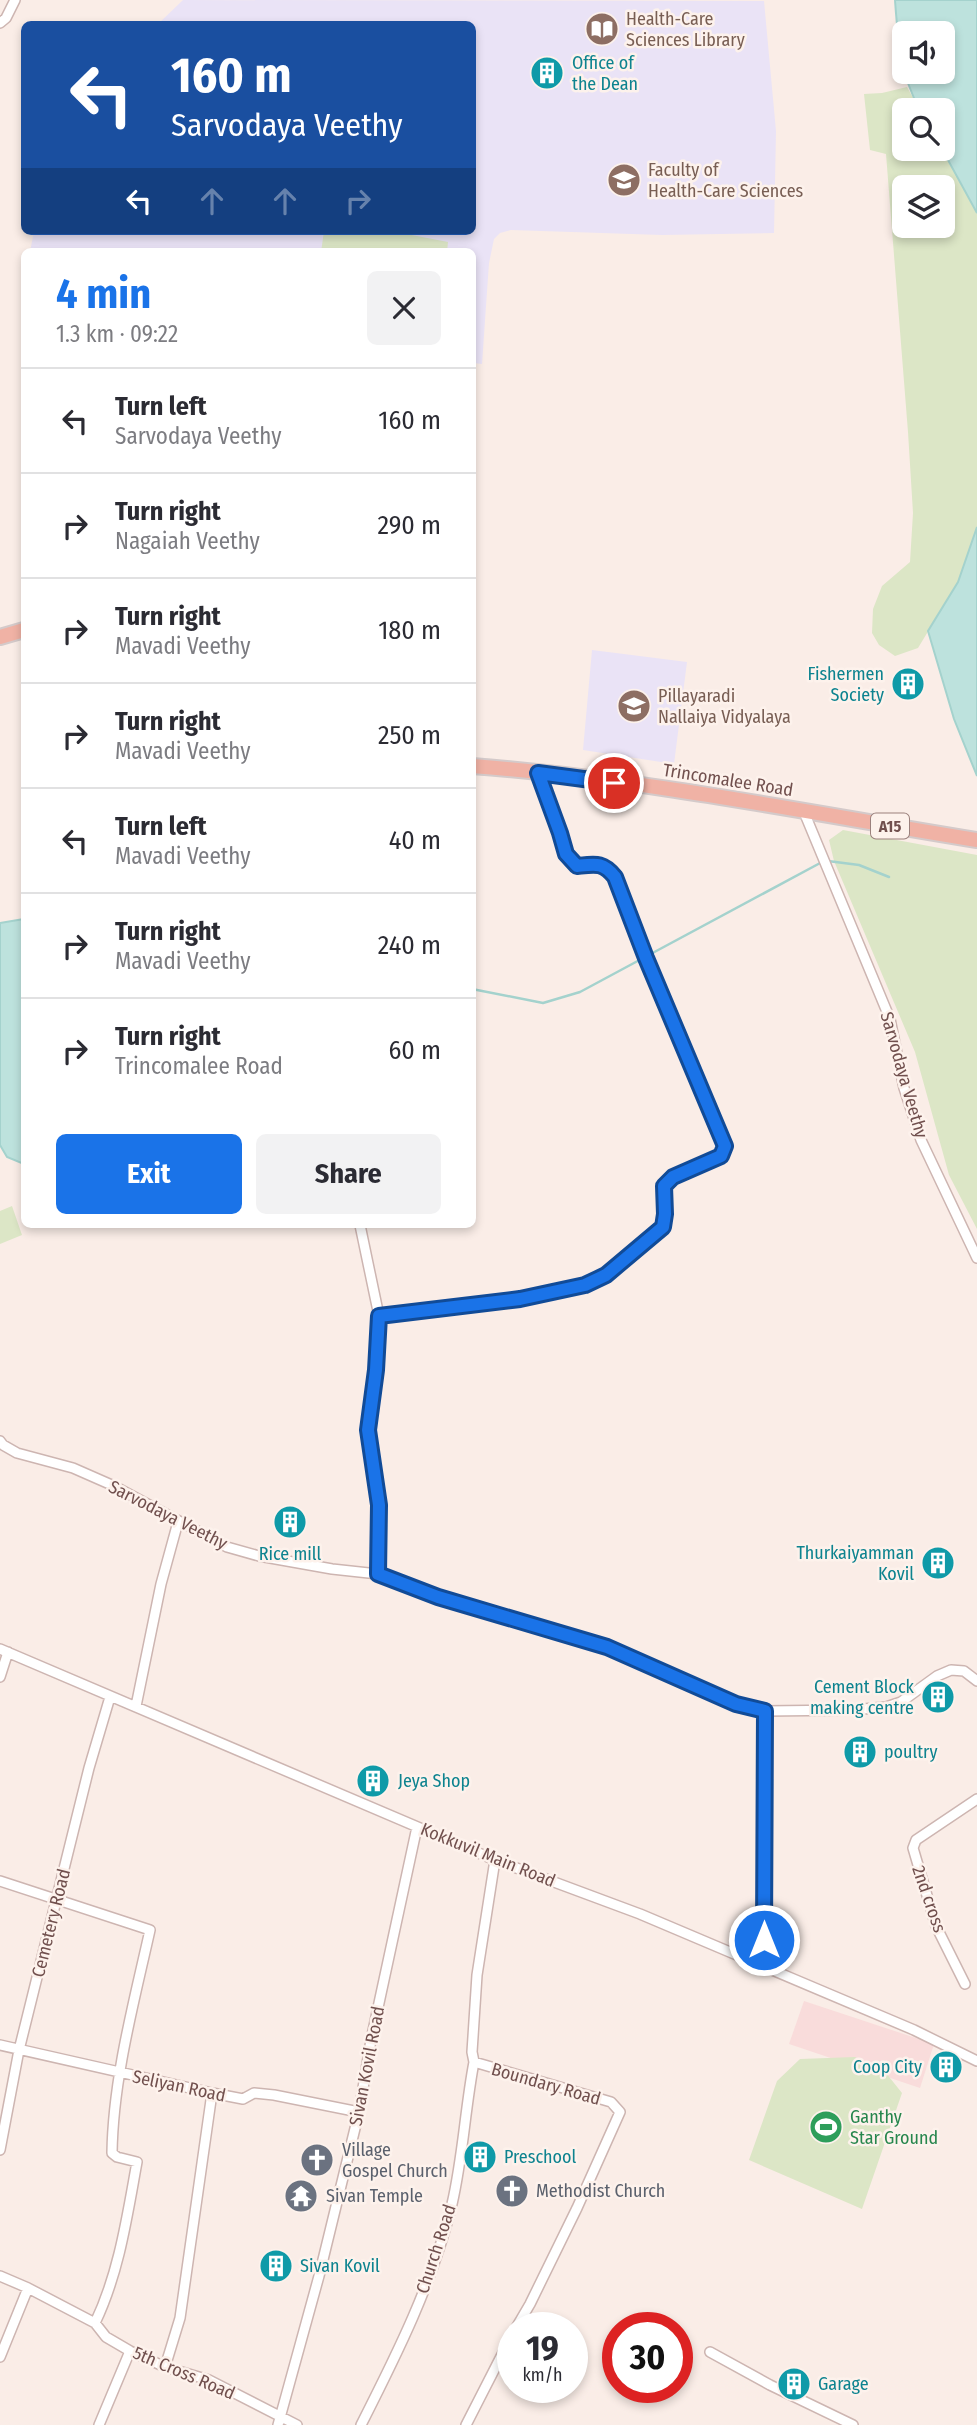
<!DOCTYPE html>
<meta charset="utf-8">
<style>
:root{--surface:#fff;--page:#f2f2f3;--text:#2b2b33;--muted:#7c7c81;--line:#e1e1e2;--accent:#1a73e8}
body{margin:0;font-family:"Fira Sans Condensed",sans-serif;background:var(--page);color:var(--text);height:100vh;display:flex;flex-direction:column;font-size:26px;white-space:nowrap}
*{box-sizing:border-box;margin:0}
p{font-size:23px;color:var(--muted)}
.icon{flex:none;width:38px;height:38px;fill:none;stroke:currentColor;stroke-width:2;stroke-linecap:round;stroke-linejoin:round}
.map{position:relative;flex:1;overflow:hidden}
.side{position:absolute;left:21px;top:248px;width:455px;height:980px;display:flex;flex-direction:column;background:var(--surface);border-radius:10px;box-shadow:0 4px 10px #0003}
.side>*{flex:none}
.hud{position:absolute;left:21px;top:21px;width:455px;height:214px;border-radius:10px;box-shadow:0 4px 10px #0003;background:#1a4fa0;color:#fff;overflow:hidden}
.fabs{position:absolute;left:892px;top:21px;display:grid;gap:14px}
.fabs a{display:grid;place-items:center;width:63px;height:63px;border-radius:10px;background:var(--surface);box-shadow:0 4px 10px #0003;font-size:35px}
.speed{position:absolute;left:497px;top:2312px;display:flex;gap:14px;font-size:35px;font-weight:700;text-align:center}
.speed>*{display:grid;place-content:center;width:91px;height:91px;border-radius:50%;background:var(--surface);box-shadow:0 4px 10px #0003;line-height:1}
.speed small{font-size:18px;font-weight:400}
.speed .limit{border:10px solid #d22;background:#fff;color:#111}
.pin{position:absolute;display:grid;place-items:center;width:60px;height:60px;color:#fff;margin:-30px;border:4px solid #fff;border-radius:50%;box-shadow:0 2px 7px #0007}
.me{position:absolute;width:77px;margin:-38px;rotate:0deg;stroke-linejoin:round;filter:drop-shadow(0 0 5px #0008)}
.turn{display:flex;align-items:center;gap:24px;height:147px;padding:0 35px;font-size:32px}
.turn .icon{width:91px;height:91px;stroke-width:2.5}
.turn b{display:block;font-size:49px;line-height:60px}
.lanes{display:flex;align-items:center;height:66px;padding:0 35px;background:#0003;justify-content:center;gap:35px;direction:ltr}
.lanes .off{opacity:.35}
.round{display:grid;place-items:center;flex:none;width:74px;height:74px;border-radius:10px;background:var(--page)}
.head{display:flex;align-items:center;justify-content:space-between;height:119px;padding:0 35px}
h1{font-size:42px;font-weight:700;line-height:52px;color:var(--accent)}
.action{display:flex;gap:14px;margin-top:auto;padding:14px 35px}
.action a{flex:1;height:80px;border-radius:10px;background:var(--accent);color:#fff;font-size:28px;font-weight:700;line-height:80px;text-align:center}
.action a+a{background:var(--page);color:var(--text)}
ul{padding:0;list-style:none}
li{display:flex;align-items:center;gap:21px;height:105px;padding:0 35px;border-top:2px solid var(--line)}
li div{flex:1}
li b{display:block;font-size:26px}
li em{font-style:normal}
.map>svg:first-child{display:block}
</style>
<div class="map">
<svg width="977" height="2425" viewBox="0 0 977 2425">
<rect width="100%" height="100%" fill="#faede7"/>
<!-- commercial -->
<path fill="#f9dcdb" d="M804,2001L934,2044L920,2088L789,2044Z"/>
<!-- education -->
<path fill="#eae3f6" d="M183,0L764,1L776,131L774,233L662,235L511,230L500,233L494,239L489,263L482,364L473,363L472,252H30L34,231H472V24H158Z
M592,650L687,662L674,764L583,750Z"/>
<!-- green -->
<path fill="#dce6c6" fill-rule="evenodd" d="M907,87L920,110H905V149H942L977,213V527L958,582L918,648L895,656L879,645L872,633L873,609L882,586L910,562L913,513L908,432L886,154L870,150L864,94L882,93ZM905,187H943V226H905Z
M324,231H391L448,242L447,252H321Z
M843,830L977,855V1229L949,1175L915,1052L834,861L829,840Z
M12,1206L22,1235L0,1244V1211Z
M855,2057L886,2073L902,2093L862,2209L749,2160L777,2081L800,2059Z"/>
<!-- water -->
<path fill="#bde2dd" stroke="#a4d2cd" stroke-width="2" fill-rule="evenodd" d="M895,0H977V213L942,149L943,110H920C900,74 898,41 895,0ZM905,33H943V72H905Z
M977,527V776L954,719L928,631L958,582Z
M24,919V1164L7,1157L0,1145V923Z"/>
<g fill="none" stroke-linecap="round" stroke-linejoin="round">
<!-- stream -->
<path stroke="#a4d2cd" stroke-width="2.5" d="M828,861L859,865L889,877
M472,989L543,1003L580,992L822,862"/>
<defs>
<path id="minor" d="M0,23L6,18L15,0
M804,812L890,1019L904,1088L921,1140L977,1258
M360,1225L379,1316L376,1370L368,1430L379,1505L378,1574
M379,1316L520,1299L585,1285L606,1275L663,1226L665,1214L664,1187L673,1177L721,1156L725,1146L615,877C603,862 596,864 577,866L566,854L560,833L538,773
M0,1441L3,1445L17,1453L73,1468L114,1486L227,1547L259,1556L332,1569L378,1574L438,1597L607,1647L735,1704L765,1711L852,1710L886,1707L901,1702L937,1676L951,1670L964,1671L977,1681
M0,1649L495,1860L640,1914L914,2030L977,2061
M0,1677L8,1652
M136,1706L161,1584L178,1522
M495,1860L477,1975L472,2052L474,2062L611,2102L620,2112L577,2208L530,2304L516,2328
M0,1881L150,1930C134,2002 113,2079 112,2153L117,2157L137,2162C127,2217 119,2273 95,2323
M764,1966L765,1711
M965,1984L936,1926L913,1848L916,1840L977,1799
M0,2045L212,2093L243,2099L254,2093L274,2095L359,2112
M0,2150L19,2050L89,1768L110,1697
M0,2276L28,2288L95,2323L106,2337L130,2351L165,2367L209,2380L297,2425
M710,2352L770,2385L853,2425
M0,2357L28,2288
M165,2367L180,2318L212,2093
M99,2425L130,2351
M278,2425L319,2276L359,2112L371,2040L417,1827
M361,2425C397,2354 433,2282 452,2204C463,2157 465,2109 474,2062
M466,2425L513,2333"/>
<path id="trunk" d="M0,637L24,630
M472,766C642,779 810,813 977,840"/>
</defs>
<!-- minor casing -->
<use href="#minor" stroke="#cdb5b1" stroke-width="12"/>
<!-- trunk casing -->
<use href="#trunk" stroke="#d4caca" stroke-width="18"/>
<!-- minor -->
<use href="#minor" stroke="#fff" stroke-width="9"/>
<!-- trunk -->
<use href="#trunk" stroke="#f0b2a5" stroke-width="14"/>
</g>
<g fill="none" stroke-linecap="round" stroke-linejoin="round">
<defs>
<path id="route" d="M614,783L538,773L560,833L566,854L577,866C596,864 603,862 615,877L646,958L725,1146L721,1156L673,1177L664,1186L665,1214L663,1227L606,1275L585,1285L520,1299L379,1316L376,1370L368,1430L379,1505L378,1574L438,1597L607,1647L736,1704L765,1711L764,1940"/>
</defs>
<!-- route casing -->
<use href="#route" stroke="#114b97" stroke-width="18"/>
<!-- route -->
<use href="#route" stroke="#1a73e8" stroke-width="12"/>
</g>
<!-- icons -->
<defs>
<symbol id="library-disc" viewBox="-11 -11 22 22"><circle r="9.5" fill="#8d6e63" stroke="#fdf2ec"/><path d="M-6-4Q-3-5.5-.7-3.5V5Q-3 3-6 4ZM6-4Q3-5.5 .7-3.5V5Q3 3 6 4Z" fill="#fff"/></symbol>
<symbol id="building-disc" viewBox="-11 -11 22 22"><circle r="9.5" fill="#0f9aa8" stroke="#fdf2ec"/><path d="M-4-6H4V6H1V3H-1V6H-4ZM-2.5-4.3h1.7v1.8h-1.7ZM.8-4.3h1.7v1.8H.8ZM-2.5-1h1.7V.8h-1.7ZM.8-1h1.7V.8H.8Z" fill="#fff"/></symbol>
<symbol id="university-disc" viewBox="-11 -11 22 22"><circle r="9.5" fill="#8d6e63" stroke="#fdf2ec"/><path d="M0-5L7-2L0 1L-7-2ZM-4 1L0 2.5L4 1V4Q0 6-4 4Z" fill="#fff"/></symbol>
<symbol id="school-disc" viewBox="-11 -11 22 22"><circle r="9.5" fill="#8d6e63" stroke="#fdf2ec"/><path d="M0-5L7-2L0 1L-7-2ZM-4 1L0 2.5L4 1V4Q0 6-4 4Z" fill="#fff"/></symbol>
<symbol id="stadium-disc" viewBox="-11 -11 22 22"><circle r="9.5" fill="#2e9e5b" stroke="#fdf2ec"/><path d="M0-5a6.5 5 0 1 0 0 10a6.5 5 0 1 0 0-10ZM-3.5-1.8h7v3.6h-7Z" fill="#fff"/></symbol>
<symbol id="church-disc" viewBox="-11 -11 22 22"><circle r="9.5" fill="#6b7280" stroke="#fdf2ec"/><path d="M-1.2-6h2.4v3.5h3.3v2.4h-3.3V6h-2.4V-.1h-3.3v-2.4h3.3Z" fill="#fff"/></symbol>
<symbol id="temple-disc" viewBox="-11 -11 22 22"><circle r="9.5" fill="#6b7280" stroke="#fdf2ec"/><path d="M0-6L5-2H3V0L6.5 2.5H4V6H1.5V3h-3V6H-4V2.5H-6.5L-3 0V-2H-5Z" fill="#fff"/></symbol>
</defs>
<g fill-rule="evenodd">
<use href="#library-disc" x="583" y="10" width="38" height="38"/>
<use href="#building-disc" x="528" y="54" width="38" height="38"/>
<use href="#university-disc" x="605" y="161" width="38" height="38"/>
<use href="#building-disc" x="889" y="665" width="38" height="38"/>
<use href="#school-disc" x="615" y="687" width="38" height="38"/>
<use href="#building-disc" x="271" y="1503" width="38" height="38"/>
<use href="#building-disc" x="919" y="1544" width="38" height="38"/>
<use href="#building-disc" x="919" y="1678" width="38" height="38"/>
<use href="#building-disc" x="841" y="1733" width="38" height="38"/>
<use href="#building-disc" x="354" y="1762" width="38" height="38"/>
<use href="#building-disc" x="927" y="2048" width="38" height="38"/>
<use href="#stadium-disc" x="807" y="2108" width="38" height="38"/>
<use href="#building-disc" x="461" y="2138" width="38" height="38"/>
<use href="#church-disc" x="298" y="2141" width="38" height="38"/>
<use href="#church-disc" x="493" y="2172" width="38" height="38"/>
<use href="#temple-disc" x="282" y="2177" width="38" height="38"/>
<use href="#building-disc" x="257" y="2247" width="38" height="38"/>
<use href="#building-disc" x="775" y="2365" width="38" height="38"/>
</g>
<g text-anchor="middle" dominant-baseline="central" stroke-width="5" stroke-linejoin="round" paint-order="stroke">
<!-- shield labels -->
<rect fill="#fdf2ec" stroke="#9b817d" stroke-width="2" x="871" y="813.5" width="38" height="25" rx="5"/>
<g font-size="16" font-weight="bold" fill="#71504e">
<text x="890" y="826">A15</text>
</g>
<!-- education labels -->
<g font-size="18" fill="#785e54" stroke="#fdf2ec" text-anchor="start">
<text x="626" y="19">Health-Care<tspan x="626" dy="21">Sciences Library</tspan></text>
<text x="648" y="170">Faculty of<tspan x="648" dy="21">Health-Care Sciences</tspan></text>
<text x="658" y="696">Pillayaradi<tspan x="658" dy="21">Nallaiya Vidyalaya</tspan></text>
</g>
<!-- culture labels -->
<g font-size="18" fill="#0d838f" stroke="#fdf2ec" text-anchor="start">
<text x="572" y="63">Office of<tspan x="572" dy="21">the Dean</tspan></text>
<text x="884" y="674" text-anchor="end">Fishermen<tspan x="884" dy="21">Society</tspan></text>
<text x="914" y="1553" text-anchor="end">Thurkaiyamman<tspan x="914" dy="21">Kovil</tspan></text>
<text x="290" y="1554" text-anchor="middle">Rice mill</text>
<text x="914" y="1687" text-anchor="end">Cement Block<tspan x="914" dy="21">making centre</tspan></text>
<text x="884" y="1752">poultry</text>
<text x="398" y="1781">Jeya Shop</text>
<text x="922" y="2067" text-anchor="end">Coop City</text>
<text x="504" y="2157">Preschool</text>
<text x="300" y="2266">Sivan Kovil</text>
<text x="818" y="2384">Garage</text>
</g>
<!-- street labels -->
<g font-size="18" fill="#71504e" stroke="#fdf2ec">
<text transform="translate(728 780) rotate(9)">Trincomalee Road</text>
<text transform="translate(904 1075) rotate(74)">Sarvodaya Veethy</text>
<text transform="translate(168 1515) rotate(27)">Sarvodaya Veethy</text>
<text transform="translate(488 1855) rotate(22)">Kokkuvil Main Road</text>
<text transform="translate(929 1899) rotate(71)">2nd cross</text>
<text transform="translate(51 1923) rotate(-76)">Cemetery Road</text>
<text transform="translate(367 2066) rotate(-79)">Sivan Kovil Road</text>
<text transform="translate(546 2084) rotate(16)">Boundary Road</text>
<text transform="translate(179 2086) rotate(12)">Seliyan Road</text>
<text transform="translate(436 2249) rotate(-72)">Church Road</text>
<text transform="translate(184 2373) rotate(23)">5th Cross Road</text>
</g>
<!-- leisure labels -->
<g font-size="18" fill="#27864d" stroke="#fdf2ec" text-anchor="start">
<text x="850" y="2117">Ganthy<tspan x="850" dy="21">Star Ground</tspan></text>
</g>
<!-- worship labels -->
<g font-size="18" fill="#5b616d" stroke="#fdf2ec" text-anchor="start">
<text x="342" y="2150">Village<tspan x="342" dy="21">Gospel Church</tspan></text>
<text x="536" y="2191">Methodist Church</text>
<text x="326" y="2196">Sivan Temple</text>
</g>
</g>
</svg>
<div class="fabs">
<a><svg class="icon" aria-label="sound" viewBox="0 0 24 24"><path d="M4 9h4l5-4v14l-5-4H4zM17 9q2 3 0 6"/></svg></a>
<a><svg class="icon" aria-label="search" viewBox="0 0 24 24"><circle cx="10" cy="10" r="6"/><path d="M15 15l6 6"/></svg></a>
<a><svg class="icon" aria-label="layers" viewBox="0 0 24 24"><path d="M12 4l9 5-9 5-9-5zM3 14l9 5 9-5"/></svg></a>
</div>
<div class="speed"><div>19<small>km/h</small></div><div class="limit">30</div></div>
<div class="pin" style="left:614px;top:783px;background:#d93025"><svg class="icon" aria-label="arrive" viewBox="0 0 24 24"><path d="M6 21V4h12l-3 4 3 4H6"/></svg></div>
<svg class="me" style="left:764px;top:1940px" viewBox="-20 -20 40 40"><circle r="17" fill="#1a73e8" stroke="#fff" stroke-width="3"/><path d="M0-11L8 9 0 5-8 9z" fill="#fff"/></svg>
<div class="hud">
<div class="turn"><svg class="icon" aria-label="left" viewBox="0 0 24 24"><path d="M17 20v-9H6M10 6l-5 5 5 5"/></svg><div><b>160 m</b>Sarvodaya Veethy</div></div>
<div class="lanes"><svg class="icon" aria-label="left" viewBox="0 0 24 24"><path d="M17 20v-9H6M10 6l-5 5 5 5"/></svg><svg class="icon off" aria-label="ahead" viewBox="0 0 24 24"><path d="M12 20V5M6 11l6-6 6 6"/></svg><svg class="icon off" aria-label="ahead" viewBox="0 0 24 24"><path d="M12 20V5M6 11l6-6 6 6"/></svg><svg class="icon off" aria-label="right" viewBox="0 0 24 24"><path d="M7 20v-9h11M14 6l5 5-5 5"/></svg></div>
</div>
<section class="side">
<div class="head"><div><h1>4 min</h1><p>1.3 km · 09:22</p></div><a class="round"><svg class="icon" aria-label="close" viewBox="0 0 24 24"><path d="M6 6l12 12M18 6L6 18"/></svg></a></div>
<ul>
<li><svg class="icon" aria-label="left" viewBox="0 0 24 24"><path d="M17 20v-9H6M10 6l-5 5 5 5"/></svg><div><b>Turn left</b><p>Sarvodaya Veethy</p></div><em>160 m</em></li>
<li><svg class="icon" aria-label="right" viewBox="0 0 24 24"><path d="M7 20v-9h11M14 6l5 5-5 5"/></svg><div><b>Turn right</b><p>Nagaiah Veethy</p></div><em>290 m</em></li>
<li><svg class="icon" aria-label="right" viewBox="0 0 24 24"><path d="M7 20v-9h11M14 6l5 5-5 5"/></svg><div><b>Turn right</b><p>Mavadi Veethy</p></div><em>180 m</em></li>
<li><svg class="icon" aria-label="right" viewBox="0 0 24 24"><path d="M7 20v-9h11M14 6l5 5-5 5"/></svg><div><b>Turn right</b><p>Mavadi Veethy</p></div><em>250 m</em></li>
<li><svg class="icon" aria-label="left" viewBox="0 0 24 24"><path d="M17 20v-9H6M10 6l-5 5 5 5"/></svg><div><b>Turn left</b><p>Mavadi Veethy</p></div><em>40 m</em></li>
<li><svg class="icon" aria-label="right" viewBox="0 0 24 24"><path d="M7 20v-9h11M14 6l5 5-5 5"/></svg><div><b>Turn right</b><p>Mavadi Veethy</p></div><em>240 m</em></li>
<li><svg class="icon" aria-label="right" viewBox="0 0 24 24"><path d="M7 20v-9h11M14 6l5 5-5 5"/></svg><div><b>Turn right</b><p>Trincomalee Road</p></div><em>60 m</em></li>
</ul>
<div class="action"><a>Exit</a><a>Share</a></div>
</section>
</div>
